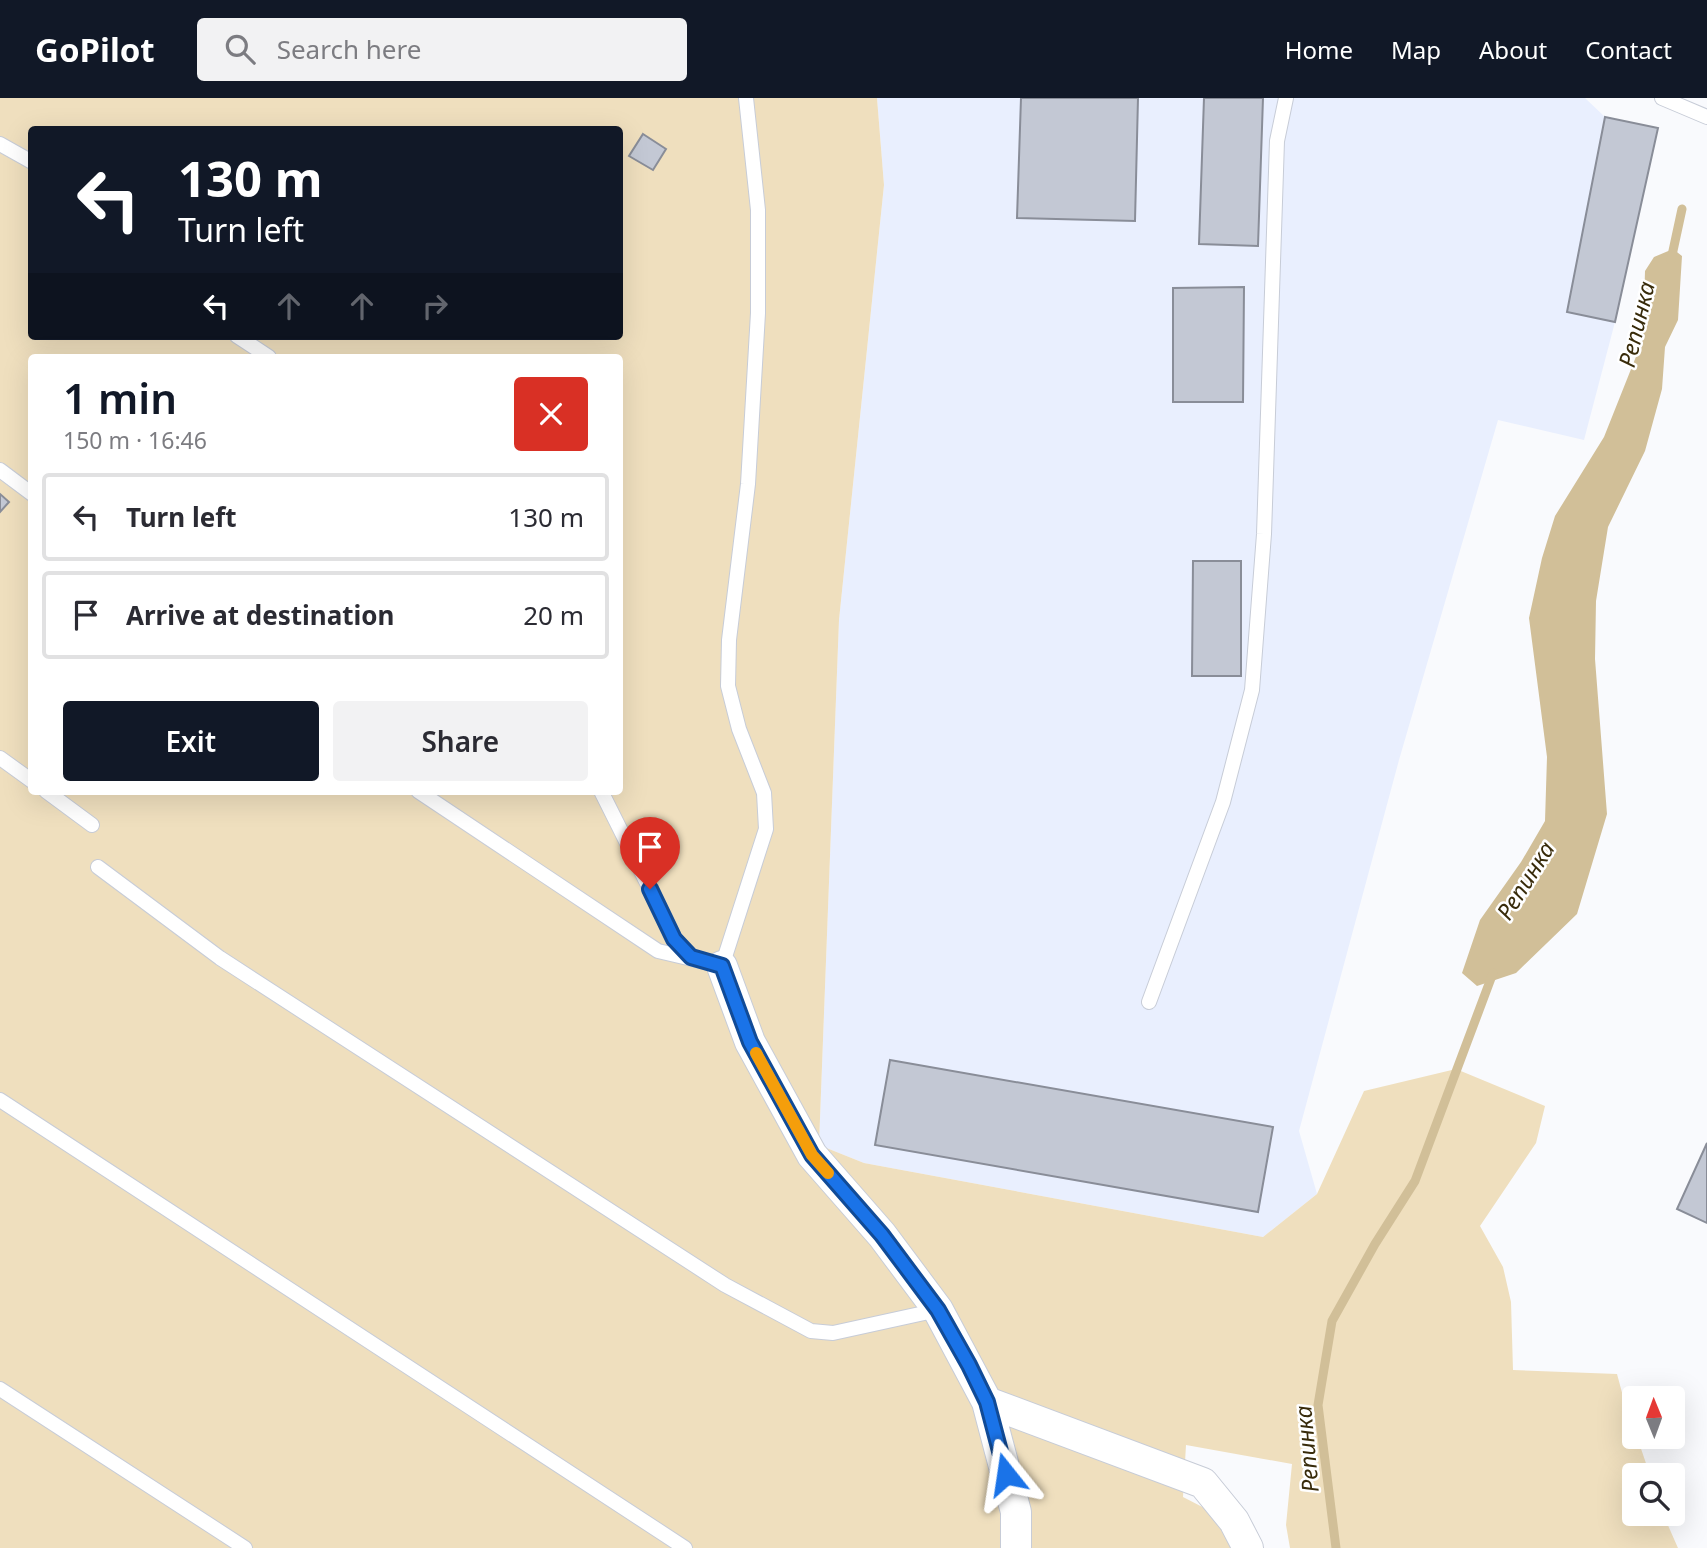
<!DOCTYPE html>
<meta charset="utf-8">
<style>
:root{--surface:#fff;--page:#f2f2f3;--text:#2b2b33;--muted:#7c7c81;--line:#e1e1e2;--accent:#111827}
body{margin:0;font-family:"Noto Sans",sans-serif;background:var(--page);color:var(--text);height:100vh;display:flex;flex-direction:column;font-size:26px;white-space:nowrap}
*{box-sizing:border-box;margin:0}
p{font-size:23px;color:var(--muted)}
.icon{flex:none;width:38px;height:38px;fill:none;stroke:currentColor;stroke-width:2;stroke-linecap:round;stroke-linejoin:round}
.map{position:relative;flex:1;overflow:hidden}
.drawer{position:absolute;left:28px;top:256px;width:595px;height:441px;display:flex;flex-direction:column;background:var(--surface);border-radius:7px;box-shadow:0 7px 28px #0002}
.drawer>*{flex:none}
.guide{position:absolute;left:28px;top:28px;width:595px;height:214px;border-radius:7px;box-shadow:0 7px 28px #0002;background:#111827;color:#fff;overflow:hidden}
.needle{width:46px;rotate:359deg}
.buttons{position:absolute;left:1622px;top:1288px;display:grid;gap:14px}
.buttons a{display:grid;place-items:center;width:63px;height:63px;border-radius:7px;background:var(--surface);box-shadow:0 7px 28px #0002;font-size:35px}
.pin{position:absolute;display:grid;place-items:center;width:60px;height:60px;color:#fff;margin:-72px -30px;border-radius:50% 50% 50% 0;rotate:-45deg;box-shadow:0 0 7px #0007}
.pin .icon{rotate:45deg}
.me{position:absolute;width:77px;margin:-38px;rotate:345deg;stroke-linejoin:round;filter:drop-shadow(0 0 5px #0008)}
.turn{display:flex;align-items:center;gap:24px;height:147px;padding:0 35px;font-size:32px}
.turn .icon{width:91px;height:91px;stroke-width:2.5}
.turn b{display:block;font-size:49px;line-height:60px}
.lanes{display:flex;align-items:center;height:66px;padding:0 35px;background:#0003;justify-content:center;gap:35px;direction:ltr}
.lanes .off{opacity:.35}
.round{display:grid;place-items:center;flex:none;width:74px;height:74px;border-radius:7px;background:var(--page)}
.overview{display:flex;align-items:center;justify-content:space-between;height:119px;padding:0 35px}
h1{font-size:42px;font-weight:600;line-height:52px;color:var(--accent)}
.button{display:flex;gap:14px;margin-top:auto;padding:14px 35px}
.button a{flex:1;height:80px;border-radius:7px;background:var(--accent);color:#fff;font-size:28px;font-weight:600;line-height:80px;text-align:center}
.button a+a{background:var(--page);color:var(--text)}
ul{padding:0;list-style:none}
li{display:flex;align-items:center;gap:21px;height:88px;margin:0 14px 10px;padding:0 21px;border:4px solid var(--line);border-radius:7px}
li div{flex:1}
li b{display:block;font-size:26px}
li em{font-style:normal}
header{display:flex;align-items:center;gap:42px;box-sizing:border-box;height:98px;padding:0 35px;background:var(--accent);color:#fff}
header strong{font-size:33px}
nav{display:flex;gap:38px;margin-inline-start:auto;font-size:24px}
.search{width:490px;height:63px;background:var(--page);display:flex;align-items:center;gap:18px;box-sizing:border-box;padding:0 24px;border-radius:7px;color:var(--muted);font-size:26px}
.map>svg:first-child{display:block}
</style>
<header>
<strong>GoPilot</strong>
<div class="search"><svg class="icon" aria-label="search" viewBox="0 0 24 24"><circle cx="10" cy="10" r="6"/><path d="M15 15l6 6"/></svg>Search here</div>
<nav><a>Home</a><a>Map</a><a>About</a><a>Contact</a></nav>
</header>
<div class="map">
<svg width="1707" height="1450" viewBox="0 0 1707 1450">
<rect width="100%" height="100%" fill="#f9fafd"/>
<!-- built -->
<path fill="#e9effe" d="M877,0H1585L1605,19L1658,30L1615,224L1584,342L1498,322L1399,662L1299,1033L1317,1096L1263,1139L864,1065L819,1047L839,522L884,87Z"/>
<!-- green -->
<path fill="#efdfbe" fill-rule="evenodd" d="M0,0H877L884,87L839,522L819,1047L864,1065L1263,1139L1317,1096L1364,993L1456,971L1545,1008L1536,1045L1480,1128L1503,1169L1511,1204L1513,1272L1617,1276L1634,1339H1637L1650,1377H1634V1416H1663L1678,1450H1290L1286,1427L1292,1366L1186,1347L1183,1399L1214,1415L1235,1450H0ZM32,32H620V238H32ZM32,259H620V693H32Z"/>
<!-- water -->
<path fill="#d1bf98" d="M1673,151L1682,158L1678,222L1665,249L1662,291L1645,353L1608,429L1596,503L1595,561L1607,716L1577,816L1516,875L1477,888L1462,875L1480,822L1521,764L1545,723L1547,659L1529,520L1542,460L1555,418L1604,339L1643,241L1645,173L1654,159Z"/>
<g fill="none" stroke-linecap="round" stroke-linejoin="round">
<!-- stream -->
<path stroke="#d1bf98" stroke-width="9" d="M1671,162L1682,111
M1336,1450L1318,1307L1332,1223L1375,1146L1415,1083L1493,875"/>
</g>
<!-- building -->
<path fill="#c3c8d4" stroke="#898d98" stroke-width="2" d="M1021,0H1138L1135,123L1017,120Z
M1204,0H1263L1258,148L1199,146Z
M1605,19L1658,30L1615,224L1567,214Z
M643,36L666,51L653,72L629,58Z
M1244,189L1243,304H1173V190Z
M0,396L9,404L0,414Z
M1193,463H1241V578H1192Z
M890,962L1273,1029L1258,1114L875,1047Z
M1707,1045V1125L1677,1111Z"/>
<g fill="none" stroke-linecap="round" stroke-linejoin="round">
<defs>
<path id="service" d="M1662,0L1707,19
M0,46L32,64
M237,238L269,259
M0,372L32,396
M0,660L32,683
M46,693L92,727
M418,693L658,853L722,868L766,731L764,695L739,631L728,588L729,542L748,386L758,215V112L746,0
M601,693L675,841L691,859
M98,769L220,860L725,1187L811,1233L833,1235L938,1212
M1149,904L1223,704L1252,592L1264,436L1277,43L1286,0
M0,1002L685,1450
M0,1291L245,1450"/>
<path id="minor" d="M722,868L750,944L812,1057L882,1137L938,1212L987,1304L1203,1385L1234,1423L1248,1450
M987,1304L1016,1414V1450"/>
</defs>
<!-- service casing -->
<use href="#service" stroke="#c7ccd7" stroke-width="16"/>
<!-- minor casing -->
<use href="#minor" stroke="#c7ccd7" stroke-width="32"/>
<!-- service -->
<use href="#service" stroke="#fff" stroke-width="14"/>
<!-- minor -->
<use href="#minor" stroke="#fff" stroke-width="30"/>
</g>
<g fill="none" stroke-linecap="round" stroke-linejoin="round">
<defs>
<path id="route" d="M650,791L674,841L691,859L722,868L750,944L812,1057L882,1137L938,1212L969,1267L987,1304L1006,1376"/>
</defs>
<!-- route casing -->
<use href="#route" stroke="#114b97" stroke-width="18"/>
<!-- route -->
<use href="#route" stroke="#1a73e8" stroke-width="12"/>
<!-- slow -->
<path stroke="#f59e0b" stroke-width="12" d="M756,955L812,1057L828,1075"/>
</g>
<g text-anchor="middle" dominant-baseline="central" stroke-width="5" stroke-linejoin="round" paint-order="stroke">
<!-- water labels -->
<g font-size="23" font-style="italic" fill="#382b0a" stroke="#fff">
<text transform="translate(1636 226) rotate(-76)">Репинка</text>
<text transform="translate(1525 782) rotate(-58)">Репинка</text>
<text transform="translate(1306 1351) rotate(-95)">Репинка</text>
</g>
</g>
</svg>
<div class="buttons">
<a><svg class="needle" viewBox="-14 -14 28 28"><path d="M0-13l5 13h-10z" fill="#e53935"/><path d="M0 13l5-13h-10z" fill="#7c7c81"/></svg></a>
<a><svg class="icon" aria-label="search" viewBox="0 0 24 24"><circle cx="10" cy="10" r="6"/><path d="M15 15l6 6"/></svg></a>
</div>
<div class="pin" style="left:650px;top:791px;background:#d93025"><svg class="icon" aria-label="arrive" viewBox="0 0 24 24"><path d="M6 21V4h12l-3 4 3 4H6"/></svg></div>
<svg class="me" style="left:1006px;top:1376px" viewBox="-20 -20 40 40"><path d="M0-17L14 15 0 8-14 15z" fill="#1a73e8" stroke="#fff" stroke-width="4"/></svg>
<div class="guide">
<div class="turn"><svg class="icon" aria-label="left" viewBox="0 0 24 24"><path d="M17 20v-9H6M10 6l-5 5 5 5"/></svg><div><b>130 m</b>Turn left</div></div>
<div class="lanes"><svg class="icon" aria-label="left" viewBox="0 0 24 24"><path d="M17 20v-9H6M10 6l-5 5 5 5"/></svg><svg class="icon off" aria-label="ahead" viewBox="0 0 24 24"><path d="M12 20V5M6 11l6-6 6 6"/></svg><svg class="icon off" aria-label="ahead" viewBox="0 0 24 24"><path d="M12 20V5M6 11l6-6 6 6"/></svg><svg class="icon off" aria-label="right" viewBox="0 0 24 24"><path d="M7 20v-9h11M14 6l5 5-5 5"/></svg></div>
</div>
<section class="drawer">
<div class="overview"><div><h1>1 min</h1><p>150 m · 16:46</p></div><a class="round" style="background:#d93025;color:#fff"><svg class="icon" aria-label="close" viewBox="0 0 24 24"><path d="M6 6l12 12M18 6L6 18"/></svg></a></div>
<ul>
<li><svg class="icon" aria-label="left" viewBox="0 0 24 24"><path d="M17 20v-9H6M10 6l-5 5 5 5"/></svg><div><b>Turn left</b></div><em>130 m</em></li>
<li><svg class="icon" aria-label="arrive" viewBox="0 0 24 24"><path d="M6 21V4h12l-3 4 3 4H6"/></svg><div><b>Arrive at destination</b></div><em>20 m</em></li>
</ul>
<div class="button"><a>Exit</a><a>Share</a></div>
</section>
</div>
